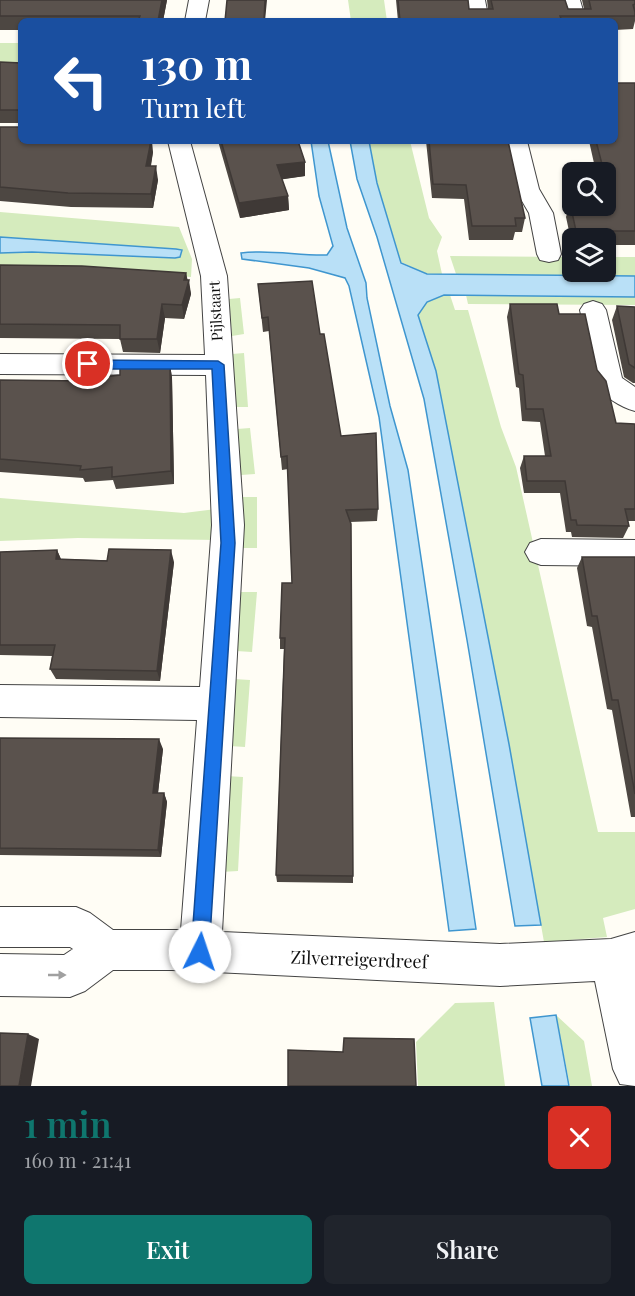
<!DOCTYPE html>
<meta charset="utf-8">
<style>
:root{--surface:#171b24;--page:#20242c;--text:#f1f3f6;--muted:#9ea1a6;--accent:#0f766e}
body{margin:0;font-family:"Playfair Display",serif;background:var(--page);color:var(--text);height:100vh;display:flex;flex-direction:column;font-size:22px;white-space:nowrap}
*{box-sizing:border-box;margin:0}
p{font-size:20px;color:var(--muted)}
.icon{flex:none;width:33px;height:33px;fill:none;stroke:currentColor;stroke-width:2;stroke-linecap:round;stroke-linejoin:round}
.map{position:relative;height:1086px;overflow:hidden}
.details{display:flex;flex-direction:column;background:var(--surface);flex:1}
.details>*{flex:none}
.top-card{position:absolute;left:18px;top:18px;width:600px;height:126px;border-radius:9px;box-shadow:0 2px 4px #0004;background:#1a4fa0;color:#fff;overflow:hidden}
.tools{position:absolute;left:562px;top:162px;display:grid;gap:12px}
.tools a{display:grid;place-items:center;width:54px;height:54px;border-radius:9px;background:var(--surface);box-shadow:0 2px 4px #0004;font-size:30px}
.pin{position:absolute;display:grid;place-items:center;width:51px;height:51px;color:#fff;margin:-26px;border:3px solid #fff;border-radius:50%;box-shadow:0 2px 6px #0007}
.me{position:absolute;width:66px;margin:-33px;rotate:4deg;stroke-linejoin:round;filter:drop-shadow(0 0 4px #0008)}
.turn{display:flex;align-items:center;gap:21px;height:126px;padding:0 24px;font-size:27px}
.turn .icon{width:78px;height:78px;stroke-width:2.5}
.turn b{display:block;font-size:42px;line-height:51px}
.round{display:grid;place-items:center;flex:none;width:63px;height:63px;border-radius:9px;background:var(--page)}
.summary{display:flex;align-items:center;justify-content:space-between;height:102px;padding:0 24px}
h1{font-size:36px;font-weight:600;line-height:45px;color:var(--accent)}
.primary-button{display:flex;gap:12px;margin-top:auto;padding:12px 24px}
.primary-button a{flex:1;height:69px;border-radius:9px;background:var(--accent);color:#fff;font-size:24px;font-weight:600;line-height:69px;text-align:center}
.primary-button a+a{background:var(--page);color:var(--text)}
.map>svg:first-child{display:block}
</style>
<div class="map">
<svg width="635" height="1086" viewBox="0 0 635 1086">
<rect width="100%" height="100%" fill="#fffdf5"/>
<!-- green -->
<path fill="#d5ebbd" d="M348,0H384L387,21H351Z
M0,43H21V67L0,66Z
M369,141H410L429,218L442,237L437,251L442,274H427L401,262L377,183Z
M0,212L179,227L192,259L191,277L90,270L0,269V253L10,252L177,257L176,249L0,237Z
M450,256L573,257V272H606V257H635V276L456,274Z
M444,295H450L455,310H468L501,427L516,467L598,832H635V909L603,918L607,937L544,942L509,744L418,315L427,302Z
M466,295L635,297V305L468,304Z
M240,298L244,334L232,336L229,299Z
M244,353L248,407H235L232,354Z
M250,428L255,474L241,475L237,429Z
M243,497H257V548H242Z
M0,498L184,513L216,509L217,540L78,538L0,541Z
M241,592H257L252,652L236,651Z
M234,679L250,680L245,747L229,746Z
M226,776L243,777L238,871L221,872Z
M494,1002L505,1086H418L416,1042L455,1003Z
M556,1015L584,1041L592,1086H570Z"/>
<!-- water -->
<path fill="#b9e0f7" stroke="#3f96cf" stroke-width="1.5" d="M311,141H328L347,228L366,283L367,298L390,406L408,470L476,929L449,931L379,417L349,286L345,278L309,268L242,259L241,253C270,249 299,256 327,255L333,246L319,196Z
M350,141H369L377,183L401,263L427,274L635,276V297L444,295L427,302L418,315L436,371L509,744L541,925L515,926L467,640L424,399L377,237L357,179Z
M0,237L176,249L182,250L180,257L175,258L32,252L0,253Z
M556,1015L569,1086H542L530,1018Z"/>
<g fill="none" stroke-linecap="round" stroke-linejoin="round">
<defs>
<path id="minor" d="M189,0H209L205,21H185Z
M465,0H485L489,21H469Z
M560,0H580L586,21H566Z
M168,141H190L227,276L244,525L222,932L500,944L611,939L635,932V1086L620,1084L613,1069L595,981L500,986L172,970H113L85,991L70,997L0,996V954L64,955L73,949L70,947H0V907H76L90,913L113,930H181L197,720L0,717V685L200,687L212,525L206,375L0,374V354L205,355L201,276Z
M505,141H527L539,189L553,213L561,254L558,260L549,262L540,260L537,254L529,213L515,189Z
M593,301L602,304L606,310L622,378L635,387V411C620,407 603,396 595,383L580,310L584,304Z
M541,539L635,540V566L541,565L530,561L525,552L530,543Z"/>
</defs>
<!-- minor casing -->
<use href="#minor" stroke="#444" stroke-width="2"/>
<!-- minor -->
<use href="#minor" fill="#fff" fill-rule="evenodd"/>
</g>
<!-- wall -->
<path fill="#4d4742" d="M0,0H167L163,21H21V30H0Z
M396,0H468L469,9H488L487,0H565L568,9H584L582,0H635V21L633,29L615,30V21H398Z
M0,62L153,152L151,166L158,180L153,208L71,207L0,201V127H19V123H0Z
M635,83V245H606V238H573V245H572L566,217L570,203L606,206V172H596L589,141H615Z
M218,141H298L305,176L282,179L288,196L289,210L240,218Z
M426,141H508L525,218L522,232H515L513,240H469L464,199L432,198Z
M0,265L186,273L191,294L184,319L165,318L160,353L123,352L120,339L0,338Z
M258,284L320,334L341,436L378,509L377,521L350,522L353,876V883L277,882L276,875L284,649H280V638L292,583L288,469L282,470L269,331L263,332Z
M510,304L559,314L597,370L616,423L635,424V521H628L629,526L623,538L572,537L571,532H566L560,493H524L520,468L524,456H545L540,422L522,421L519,388L516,387L507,317Z
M617,306L635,307V383H633L624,377L612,320Z
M170,364L172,378L174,484L116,489L113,480L85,482L83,478L0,472V380L85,381L120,375Z
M57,550L61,559L174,562L160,681L56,679L50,669L52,656L0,655V552Z
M582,557H635V817H631L612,710L607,709L592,627L587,626L577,568Z
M0,738L163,749L158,793H164L167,802L161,857L0,855Z"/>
<!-- shaded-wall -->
<path fill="#3f3936" d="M162,0H167L163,21H158Z
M265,0H267L265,21H264Z
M151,141H152L153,152L148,180L146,166Z
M305,162V176L278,180L277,165Z
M156,166L158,180L153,208L151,194Z
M288,196L289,210L240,218L239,203Z
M186,273L188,284L189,280L191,294L184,319L182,305L184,280Z
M162,304L165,318L160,353L157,339Z
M170,364L172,378L174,484L171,471Z
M57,550L62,562L56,559Z
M171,550L174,562L160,681L157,671Z
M159,739L163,749L157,802L153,793Z
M164,793L167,802L161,857L158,850Z
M28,1034L39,1039L31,1086H19Z"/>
<!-- building -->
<path fill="#5a524d" stroke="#3f3936" stroke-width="1.5" d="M0,0H162L158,21H138L140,16H0Z
M227,0H265L264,21H225Z
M398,0H468L469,9H493L491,0H565L568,9H591L589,0H635V4L633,5L635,12V16H560L562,21H400Z
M0,62L21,63V141H151L146,166H156L151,194L68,193L0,187V127H19V110H0Z
M615,83H635V231H576L570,203H573V206H606V172H604L596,141H615Z
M221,141H298L305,162L277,165L288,196L239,203Z
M429,141H508L525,218H515L516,226H472L466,185L433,184Z
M0,265L82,266L186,273L184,280H189L182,305L162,304L157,339H120V325L0,324Z
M312,281L320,334H324L341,436L376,433L378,509L346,510L351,524L353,876L276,875L285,638H280L282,583H292L287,456L281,457L268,317L262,318L258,284Z
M510,304H557L559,314H585L597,370L606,381L616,423L635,424V509H625L629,526L577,525L576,520H571L565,481H527L524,456H551L543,409H526L523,375L519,374Z
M617,306L635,307V368L629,364Z
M120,363L170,364L171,471L112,477V467L80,470L81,466L0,459V380L85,381V379L120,375Z
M109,549L171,550L157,671L50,669L55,645H0V552L57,550L56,559L107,561Z
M582,557H635V794L618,700H612L597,616H592Z
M0,738L159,739L153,793H164L158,850L0,848Z
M0,1033L28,1034L19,1086H0Z
M344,1038L414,1039L416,1086H288V1050L343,1052Z"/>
<!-- one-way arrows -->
<defs><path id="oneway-solid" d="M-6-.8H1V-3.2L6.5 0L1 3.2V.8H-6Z" transform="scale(1.5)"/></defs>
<use fill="#a0a0a0" href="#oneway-solid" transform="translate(57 975)"/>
<!-- route -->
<path fill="#1a73e8" stroke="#114b97" stroke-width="1.5" d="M88,360L218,361L224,365L235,543L209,952L206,959L200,961L193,959L191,952L221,543L212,369H88L82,364Z"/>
<g text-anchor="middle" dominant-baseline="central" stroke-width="6" stroke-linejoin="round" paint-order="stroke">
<!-- street labels -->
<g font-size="15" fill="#111" stroke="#fff">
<text transform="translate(215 311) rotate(-93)">Pijlstaart</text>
</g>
<!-- near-street labels -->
<g font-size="18" fill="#111" stroke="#fff">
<text transform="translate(359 959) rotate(2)">Zilverreigerdreef</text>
</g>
</g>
</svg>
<div class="tools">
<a><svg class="icon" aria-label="search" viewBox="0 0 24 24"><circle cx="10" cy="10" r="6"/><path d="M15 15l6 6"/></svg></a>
<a><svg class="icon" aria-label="layers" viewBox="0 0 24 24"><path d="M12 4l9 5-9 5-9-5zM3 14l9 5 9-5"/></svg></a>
</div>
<div class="pin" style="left:88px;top:364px;background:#d93025"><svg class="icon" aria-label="arrive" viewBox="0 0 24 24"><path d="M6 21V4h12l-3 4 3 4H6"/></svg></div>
<svg class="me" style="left:200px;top:952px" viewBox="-20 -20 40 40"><circle r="19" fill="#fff"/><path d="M0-13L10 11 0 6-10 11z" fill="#1a73e8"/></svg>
<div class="top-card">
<div class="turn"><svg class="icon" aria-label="left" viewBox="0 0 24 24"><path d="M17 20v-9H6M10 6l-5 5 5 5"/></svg><div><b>130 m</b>Turn left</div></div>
</div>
</div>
<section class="details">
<div class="summary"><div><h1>1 min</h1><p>160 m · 21:41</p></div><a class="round" style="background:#d93025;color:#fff"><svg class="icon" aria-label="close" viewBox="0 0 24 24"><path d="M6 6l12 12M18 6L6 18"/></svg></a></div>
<div class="primary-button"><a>Exit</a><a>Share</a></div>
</section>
